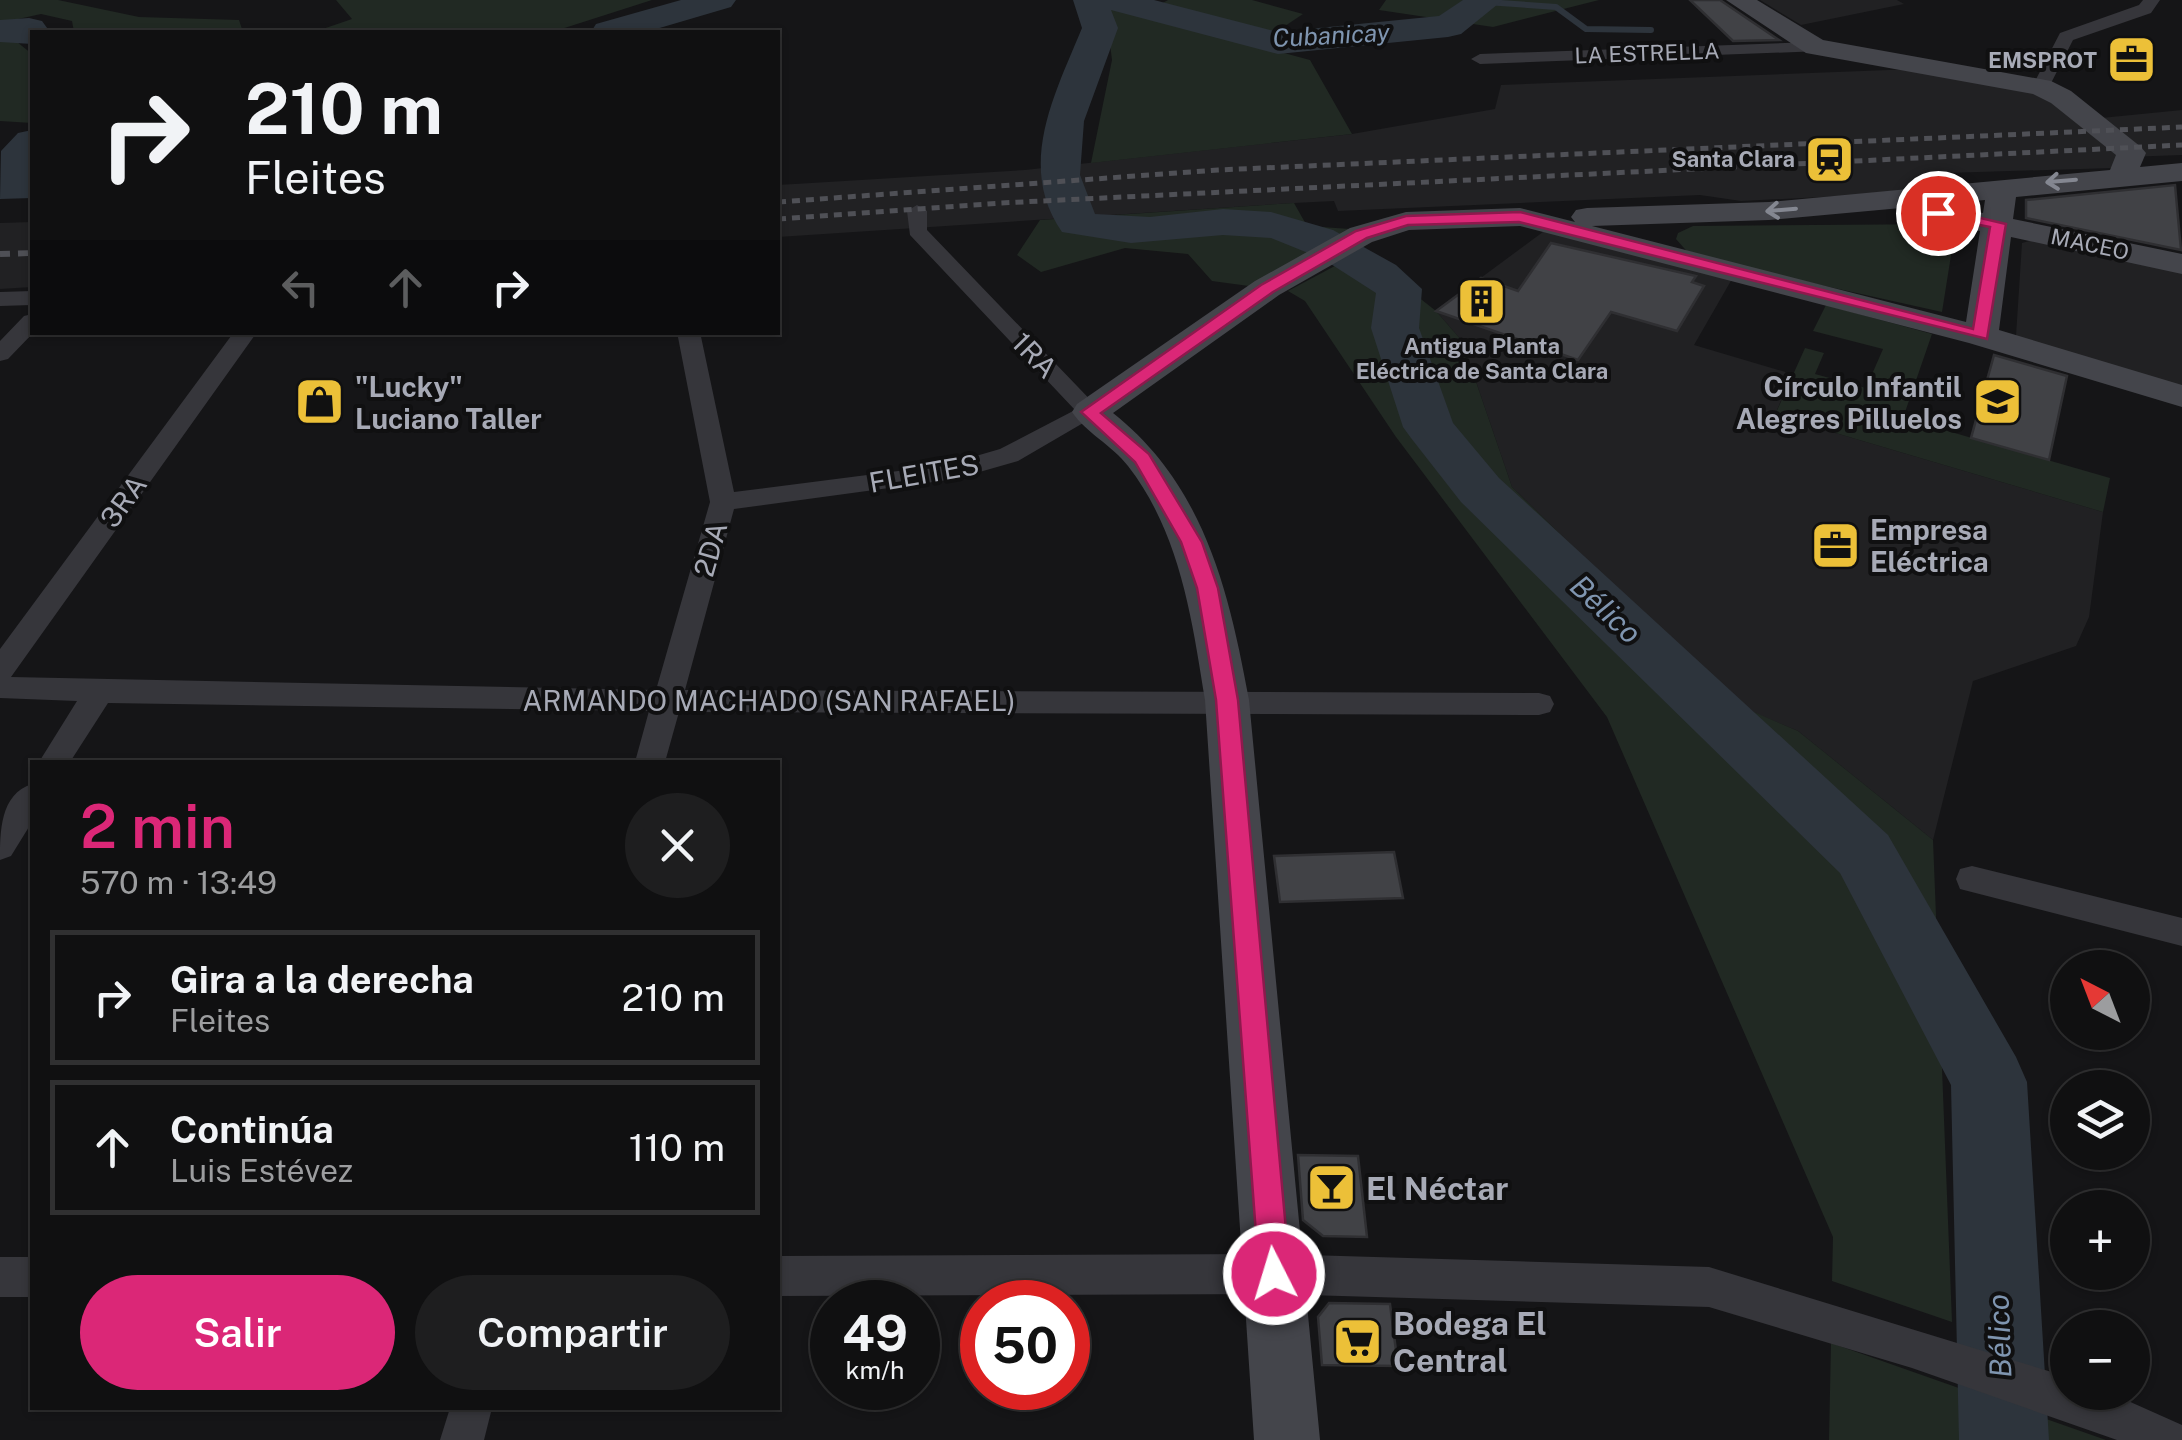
<!DOCTYPE html>
<html lang="es">
<meta charset="utf-8">
<style>
:root{--surface:#101011;--page:#1e1e1f;--text:#f1f3f6;--muted:#9c9d9f;--line:#303031;--accent:#db2777}
body{margin:0;font-family:"Public Sans",sans-serif;background:var(--page);color:var(--text);height:100vh;display:flex;flex-direction:column;font-size:38px;white-space:nowrap}
*{box-sizing:border-box;margin:0}
p{font-size:32px;color:var(--muted)}
.icon{flex:none;width:55px;height:55px;fill:none;stroke:currentColor;stroke-width:2;stroke-linecap:round;stroke-linejoin:round}
.map{position:relative;flex:1;overflow:hidden}
.side{position:absolute;left:30px;top:760px;width:750px;height:650px;display:flex;flex-direction:column;background:var(--surface);border-radius:0px;box-shadow:0 2px 8px #0004,0 0 0 2px var(--line)}
.side>*{flex:none}
.banner{position:absolute;left:30px;top:30px;width:750px;height:305px;border-radius:0px;box-shadow:0 2px 8px #0004,0 0 0 2px var(--line);background:#101011;color:var(--text);overflow:hidden}
.needle{width:65px;rotate:318deg}
.buttons{position:absolute;left:2050px;top:950px;display:grid;gap:20px}
.buttons a{display:grid;place-items:center;width:100px;height:100px;border-radius:50%;background:var(--surface);box-shadow:0 2px 8px #0004,0 0 0 2px var(--line);font-size:50px}
.speed{position:absolute;left:810px;top:1280px;display:flex;gap:20px;font-size:50px;font-weight:700;text-align:center}
.speed>*{display:grid;place-content:center;width:130px;height:130px;border-radius:50%;background:var(--surface);box-shadow:0 2px 8px #0004,0 0 0 2px var(--line);line-height:1}
.speed small{font-size:25px;font-weight:400}
.speed .limit{border:15px solid #d22;background:#fff;color:#111}
.pin{position:absolute;display:grid;place-items:center;width:85px;height:85px;color:#fff;margin:-42px;border:5px solid #fff;border-radius:50%;box-shadow:0 2px 10px #0007}
.me{position:absolute;width:110px;margin:-55px;rotate:355deg;stroke-linejoin:round;filter:drop-shadow(0 0 8px #0008)}
.turn{display:flex;align-items:center;gap:35px;height:210px;padding:0 50px;font-size:45px}
.turn .icon{width:130px;height:130px;stroke-width:2.5}
.turn b{display:block;font-size:70px;line-height:85px}
.lanes{display:flex;align-items:center;height:95px;padding:0 50px;background:#0003;justify-content:center;gap:50px;direction:ltr}
.lanes .off{opacity:.35}
.round{display:grid;place-items:center;flex:none;width:105px;height:105px;border-radius:52px;background:var(--page)}
.overview{display:flex;align-items:center;justify-content:space-between;height:170px;padding:0 50px}
h1{font-size:60px;font-weight:600;line-height:75px;color:var(--accent)}
.button{display:flex;gap:20px;margin-top:auto;padding:20px 50px}
.button a{flex:1;height:115px;border-radius:60px;background:var(--accent);color:#fff;font-size:40px;font-weight:600;line-height:115px;text-align:center}
.button a+a{background:var(--page);color:var(--text)}
ul{padding:0;list-style:none}
li{display:flex;align-items:center;gap:30px;height:135px;margin:0 20px 15px;padding:0 30px;border:5px solid var(--line);border-radius:0px}
li div{flex:1}
li b{display:block;font-size:38px}
li em{font-style:normal}
.map>svg:first-child{display:block}
</style>
<div class="map">
<svg width="2182" height="1440" viewBox="0 0 2182 1440">
<rect width="100%" height="100%" fill="#151517"/>
<!-- built -->
<path fill="#212123" d="M1760,0H1897L1904,4L1801,25Z
M1915,69L2044,95L2091,119L2182,110V155L2126,157L2113,168L1946,173L1961,190L1741,201L1700,195L1338,211L1334,201L1294,203L778,237V185L1025,170L1352,134L1495,109L1501,85Z
M32,222V287L0,289V223Z
M1547,229L1732,279L1694,345L1792,374L1775,415L2103,512L2089,617L2076,646L1973,681L1933,840L1798,731L1733,704L1512,487L1462,341L1436,311Z
M2033,240L2182,273V391L2016,336L2022,243Z"/>
<!-- green -->
<path fill="#212923" d="M0,0H58L139,17L239,20L243,32H74L72,21L41,14L0,23Z
M336,0H652L552,32H314L352,19Z
M1168,0H1252L1303,14L1270,36L1161,4Z
M1386,0H1599L1493,27L1379,10Z
M1105,5L1310,60L1352,134L1091,163L1112,60Z
M12,38L32,54V123L0,121V39Z
M1294,203L1307,226L1350,229L1249,286L1212,281L1188,254L1125,248L1041,272L1017,255L1040,220Z
M1956,224L1942,312L1691,256L1676,239L1678,233L1693,226Z
M1361,252L1436,311L1462,341L1512,487L1733,703L1798,731L1933,840L1952,1322L1832,1281L1833,1237L1607,717L1396,437L1305,301L1288,291Z
M1826,305L1932,334L1903,418L2110,478L2103,512L1775,415L1805,348L1824,353L1815,374L1866,388L1883,349L1813,331Z
M1831,1343L2106,1440H1829Z"/>
<g fill="none" stroke-linecap="round" stroke-linejoin="round">
<!-- stream -->
<path stroke="#2d343c" stroke-width="6" d="M1486,2L1556,7L1586,29L1651,30"/>
<!-- river -->
<path fill="#2d343c" fill-rule="evenodd" d="M681,0H736L731,7L646,32H591L596,24Z
M1073,0H1154L1278,32L1439,16L1463,0H1503L1461,34L1448,37L1278,54L1111,10L1118,28L1084,121L1080,175L1095,214L1150,217L1223,209L1271,212L1333,230L1396,265L1422,289L1419,328L1453,423L1499,478L1888,835L2016,1057L2027,1082L2049,1440H1959L1951,1085L1840,873L1461,502L1411,438L1403,427L1371,328L1376,293L1323,259L1271,238L1223,235L1131,243L1062,232C1016,166 1055,94 1082,28Z
M29,18L42,21L50,32H32V44L0,42V20Z
M32,130V198L0,199L1,151L18,133Z"/>
</g>
<!-- building -->
<path fill="#414246" stroke="#2f2f32" stroke-width="2.5" d="M1690,0H1720L1779,40L1733,41Z
M2175,185L2181,250L2026,218V200Z
M1551,243L1696,276L1692,282L1704,286L1677,331L1611,312L1578,360L1436,311L1481,278L1518,291Z
M1994,355L2067,376L2049,460L1971,438Z
M1394,852L1403,898L1280,902L1274,856Z
M1298,1155L1358,1156L1367,1237L1323,1236L1303,1220Z
M1329,1303L1390,1304L1398,1366L1322,1365L1318,1317Z"/>
<g fill="none" stroke-linecap="round" stroke-linejoin="round">
<!-- minor -->
<path fill="#36363b" fill-rule="evenodd" d="M2143,0H2160L2151,13L2073,40L2047,91H2035L2032,87L2060,33L2139,5Z
M1815,42L1821,43V51L1480,64L1471,59L1480,54Z
M917,205L927,211V230L1102,412L1018,461L955,479L734,509L685,690L1539,693L1550,696L1554,704L1550,712L1539,715L679,712L665,762H635L649,711L108,703L70,762H39L77,701L0,698V649L234,332H257L11,677L656,690L710,502L677,332H700L734,492L945,465L1000,449L1075,410L910,235L907,211Z
M32,291V305L0,306V292Z
M32,314L34,332L8,359L0,361V341L24,316Z
M32,784V822L11,856L0,860C0,832 0,794 32,784Z
M1972,866L2182,918V946L1960,889L1956,879L1960,869Z
M1274,1254L1709,1267L2068,1377V1392H2108L2182,1425V1440H2117L1912,1368L1709,1307L1274,1294L778,1296V1256Z
M0,1257H32V1297H0Z
M450,1408H492L484,1440H440Z"/>
<!-- secondary -->
<path fill="#44454b" fill-rule="evenodd" d="M1726,0H1757L1823,40L2051,81L2071,91L2141,147L2146,153L2140,167L2182,163V181L2016,197L2013,219L2182,254V274L2011,237L1999,330L2182,385V407L1969,343L1520,226L1409,230L1372,242L1279,295L1113,413C1204,485 1229,591 1249,700L1320,1440H1254L1205,700C1192,619 1180,533 1128,466C1112,445 1086,433 1072,412L1077,404L1255,281L1350,228L1406,212L1520,208L1575,222L1571,217L1576,210L1587,208L1769,202L2110,170L2116,155L2051,103L2033,94L1806,53ZM1985,200L1983,213L1940,204ZM1912,207L1914,217L1980,231L1966,322L1592,226L1769,220Z"/>
<!-- rail-far1 -->
<path stroke="#4f5056" stroke-width="5" stroke-dasharray="8 6" stroke-linecap="butt" d="M778,202L1218,170L2182,127
M778,219L1001,203L2182,145"/>
<!-- rail -->
<path stroke="#4f5056" stroke-width="6" stroke-dasharray="10 8" stroke-linecap="butt" d="M0,254L32,253"/>
</g>
<!-- one-way arrows -->
<defs><path id="oneway-shaft" d="M-6 0H5M1.5-3L5.5 0L1.5 3" fill="none" stroke-width="1.6" stroke-linecap="round" stroke-linejoin="round" transform="scale(2.5)"/></defs>
<g stroke="#848791">
<use href="#oneway-shaft" transform="translate(2061 181) rotate(175)"/>
<use href="#oneway-shaft" transform="translate(1781 210) rotate(175)"/>
</g>
<!-- route -->
<path fill="#db2777" stroke="#8e194d" stroke-width="2.5" d="M1938,208L2006,224L1987,339L1519,222L1408,225L1367,238L1273,292L1101,413L1149,454L1202,542L1218,588L1238,700L1290,1274L1285,1285L1274,1289L1263,1285L1259,1274L1216,700L1197,588L1181,542L1135,462L1081,412L1261,285L1356,231L1406,216L1520,212L1973,329L1990,227L1933,216L1930,213Z"/>
<!-- icons -->
<defs>
<symbol id="office-square" viewBox="-11 -11 22 22"><rect x="-9" y="-9" width="18" height="18" rx="4" fill="#ecc038" stroke="#101011"/><path d="M-6-3h4V-5.5h4V-3h4V5H-6ZM-1-4.5V-3h2v-1.5ZM-6 0V1H6V0Z" fill="#111"/></symbol>
<symbol id="station-square" viewBox="-11 -11 22 22"><rect x="-9" y="-9" width="18" height="18" rx="4" fill="#ecc038" stroke="#101011"/><path d="M-3-6H3Q5-6 5-4V2Q5 4 3 4L4.5 6H3L1.5 4h-3L-3 6H-4.5L-3 4Q-5 4-5 2V-4Q-5-6-3-6ZM-3.5-4v3h7v-3ZM-3.5 1v1.5H-2V1ZM2 1v1.5H3.5V1Z" fill="#111"/></symbol>
<symbol id="building-square" viewBox="-11 -11 22 22"><rect x="-9" y="-9" width="18" height="18" rx="4" fill="#ecc038" stroke="#101011"/><path d="M-4-6H4V6H1V3H-1V6H-4ZM-2.5-4.3h1.7v1.8h-1.7ZM.8-4.3h1.7v1.8H.8ZM-2.5-1h1.7V.8h-1.7ZM.8-1h1.7V.8H.8Z" fill="#111"/></symbol>
<symbol id="shop-square" viewBox="-11 -11 22 22"><rect x="-9" y="-9" width="18" height="18" rx="4" fill="#ecc038" stroke="#101011"/><path d="M-5-2.5h2.3a2.7 3.5 0 0 1 5.4 0H5L5.5 6h-11ZM-1.5-2.5h3a1.5 2.3 0 0 0-3 0Z" fill="#111"/></symbol>
<symbol id="school-square" viewBox="-11 -11 22 22"><rect x="-9" y="-9" width="18" height="18" rx="4" fill="#ecc038" stroke="#101011"/><path d="M0-5L7-2L0 1L-7-2ZM-4 1L0 2.5L4 1V4Q0 6-4 4Z" fill="#111"/></symbol>
<symbol id="bar-square" viewBox="-11 -11 22 22"><rect x="-9" y="-9" width="18" height="18" rx="4" fill="#ecc038" stroke="#101011"/><path d="M-6-5H6L.8 .8V4.5H3.5V6h-7V4.5H-.8V.8Z" fill="#111"/></symbol>
<symbol id="supermarket-square" viewBox="-11 -11 22 22"><rect x="-9" y="-9" width="18" height="18" rx="4" fill="#ecc038" stroke="#101011"/><path d="M-6-5.5h2.5l.6 2H6L4.5 2H-2.5L-4.4-4H-6ZM-1.5 3.2a1.3 1.3 0 1 0 .1 0ZM3 3.2a1.3 1.3 0 1 0 .1 0Z" fill="#111"/></symbol>
</defs>
<g fill-rule="evenodd">
<use href="#office-square" x="2104" y="32" width="55" height="55"/>
<use href="#station-square" x="1802" y="132" width="55" height="55"/>
<use href="#building-square" x="1454" y="274" width="55" height="55"/>
<use href="#shop-square" x="292" y="374" width="55" height="55"/>
<use href="#school-square" x="1970" y="374" width="55" height="55"/>
<use href="#office-square" x="1808" y="518" width="55" height="55"/>
<use href="#bar-square" x="1304" y="1160" width="55" height="55"/>
<use href="#supermarket-square" x="1330" y="1314" width="55" height="55"/>
</g>
<g text-anchor="middle" dominant-baseline="central" stroke-width="8" stroke-linejoin="round" paint-order="stroke">
<!-- far-street labels -->
<g font-size="22" fill="#a7aab6" stroke="#101011">
<text transform="translate(1647 53) rotate(-2)">LA ESTRELLA</text>
<text transform="translate(2090 244) rotate(12)">MACEO</text>
</g>
<!-- far-poi labels -->
<g font-size="22" font-weight="bold" fill="#a7aab6" stroke="#101011" text-anchor="end">
<text x="2097" y="60">EMSPROT</text>
<text x="1795" y="159">Santa Clara</text>
<text x="1482" y="346" text-anchor="middle">Antigua Planta<tspan x="1482" dy="25">Eléctrica de Santa Clara</tspan></text>
</g>
<!-- far-water labels -->
<g font-size="25" font-style="italic" fill="#7f95b0" stroke="#101011">
<text transform="translate(1331 35) rotate(-3)">Cubanicay</text>
</g>
<!-- street labels -->
<g font-size="28" fill="#a7aab6" stroke="#101011">
<text transform="translate(1035 355) rotate(46)">1RA</text>
<text transform="translate(924 473) rotate(-10)">FLEITES</text>
<text transform="translate(123 501) rotate(-54)">3RA</text>
<text transform="translate(710 549) rotate(-74)">2DA</text>
<text x="769" y="700">ARMANDO MACHADO (SAN RAFAEL)</text>
</g>
<!-- poi labels -->
<g font-size="28" font-weight="bold" fill="#a7aab6" stroke="#101011" text-anchor="start">
<text x="355" y="386">"Lucky"<tspan x="355" dy="32">Luciano Taller</tspan></text>
<text x="1962" y="386" text-anchor="end">Círculo Infantil<tspan x="1962" dy="32">Alegres Pilluelos</tspan></text>
<text x="1870" y="529">Empresa<tspan x="1870" dy="32">Eléctrica</tspan></text>
</g>
<!-- water labels -->
<g font-size="30" font-style="italic" fill="#7f95b0" stroke="#101011">
<text transform="translate(1606 609) rotate(43)">Bélico</text>
<text transform="translate(1999 1336) rotate(-92)">Bélico</text>
</g>
<!-- near-poi labels -->
<g font-size="32" font-weight="bold" fill="#a7aab6" stroke="#101011" text-anchor="start">
<text x="1366" y="1188">El Néctar</text>
<text x="1393" y="1323">Bodega El<tspan x="1393" dy="37">Central</tspan></text>
</g>
</g>
</svg>
<div class="buttons">
<a><svg class="needle" viewBox="-14 -14 28 28"><path d="M0-13l5 13h-10z" fill="#e53935"/><path d="M0 13l5-13h-10z" fill="#9c9d9f"/></svg></a>
<a><svg class="icon" aria-label="layers" viewBox="0 0 24 24"><path d="M12 4l9 5-9 5-9-5zM3 14l9 5 9-5"/></svg></a>
<a>+</a>
<a>−</a>
</div>
<div class="speed"><div>49<small>km/h</small></div><div class="limit">50</div></div>
<div class="pin" style="left:1938px;top:213px;background:#d93025"><svg class="icon" aria-label="arrive" viewBox="0 0 24 24"><path d="M6 21V4h12l-3 4 3 4H6"/></svg></div>
<svg class="me" style="left:1274px;top:1274px" viewBox="-20 -20 40 40"><circle r="17" fill="#db2777" stroke="#fff" stroke-width="3"/><path d="M0-11L8 9 0 5-8 9z" fill="#fff"/></svg>
<div class="banner">
<div class="turn"><svg class="icon" aria-label="right" viewBox="0 0 24 24"><path d="M7 20v-9h11M14 6l5 5-5 5"/></svg><div><b>210 m</b>Fleites</div></div>
<div class="lanes"><svg class="icon off" aria-label="left" viewBox="0 0 24 24"><path d="M17 20v-9H6M10 6l-5 5 5 5"/></svg><svg class="icon off" aria-label="ahead" viewBox="0 0 24 24"><path d="M12 20V5M6 11l6-6 6 6"/></svg><svg class="icon" aria-label="right" viewBox="0 0 24 24"><path d="M7 20v-9h11M14 6l5 5-5 5"/></svg></div>
</div>
<section class="side">
<div class="overview"><div><h1>2 min</h1><p>570 m · 13:49</p></div><a class="round"><svg class="icon" aria-label="close" viewBox="0 0 24 24"><path d="M6 6l12 12M18 6L6 18"/></svg></a></div>
<ul>
<li><svg class="icon" aria-label="right" viewBox="0 0 24 24"><path d="M7 20v-9h11M14 6l5 5-5 5"/></svg><div><b>Gira a la derecha</b><p>Fleites</p></div><em>210 m</em></li>
<li><svg class="icon" aria-label="ahead" viewBox="0 0 24 24"><path d="M12 20V5M6 11l6-6 6 6"/></svg><div><b>Continúa</b><p>Luis Estévez</p></div><em>110 m</em></li>
</ul>
<div class="button"><a>Salir</a><a>Compartir</a></div>
</section>
</div>
